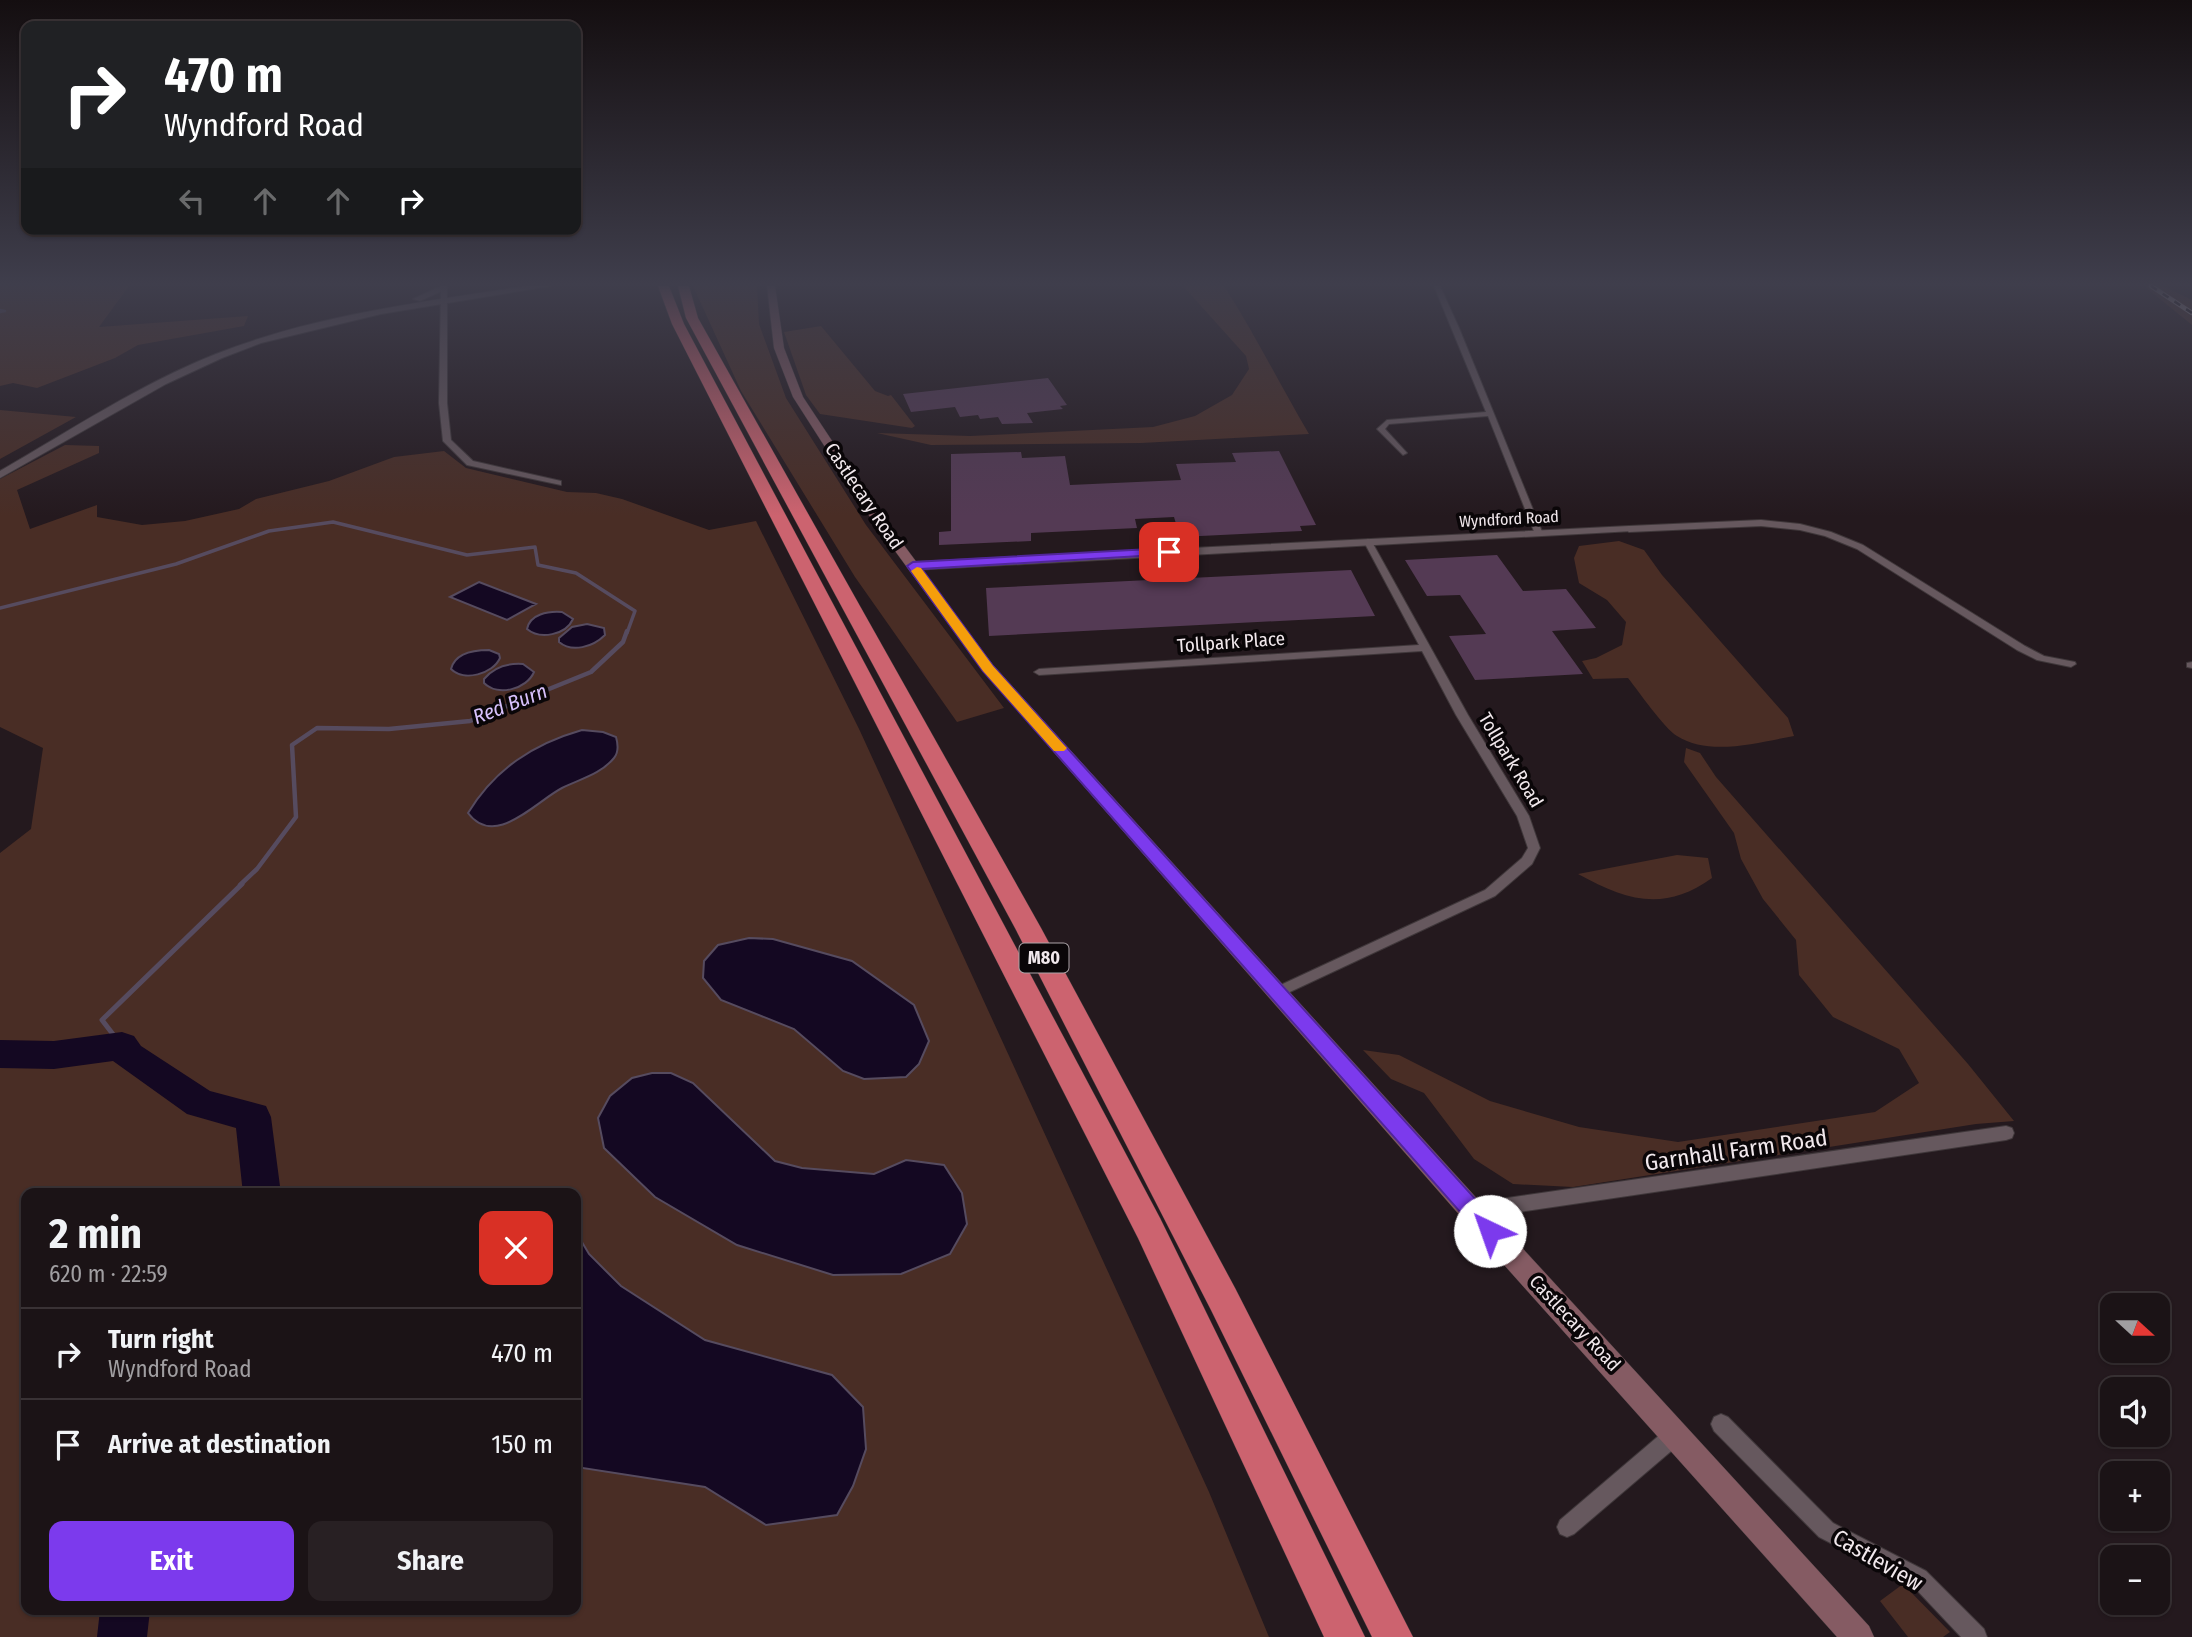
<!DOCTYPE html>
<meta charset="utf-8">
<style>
:root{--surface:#1b1316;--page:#282023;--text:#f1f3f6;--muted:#a09ea1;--line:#393235;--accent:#7c3aed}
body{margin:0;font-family:"Fira Sans Condensed",sans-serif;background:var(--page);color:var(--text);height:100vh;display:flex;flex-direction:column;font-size:26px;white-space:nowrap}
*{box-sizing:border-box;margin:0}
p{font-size:23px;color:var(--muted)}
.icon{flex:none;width:38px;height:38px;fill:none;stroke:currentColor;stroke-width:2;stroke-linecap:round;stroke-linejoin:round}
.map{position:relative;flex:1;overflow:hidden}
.details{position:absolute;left:21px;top:1188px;width:560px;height:427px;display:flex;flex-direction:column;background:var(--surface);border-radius:14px;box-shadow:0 2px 5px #0004,0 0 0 2px var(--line)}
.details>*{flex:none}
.hud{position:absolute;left:21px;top:21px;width:560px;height:214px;border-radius:14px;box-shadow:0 2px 5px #0004,0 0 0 2px var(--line);background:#202124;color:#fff;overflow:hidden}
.needle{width:46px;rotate:111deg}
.tools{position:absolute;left:2100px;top:1293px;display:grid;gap:14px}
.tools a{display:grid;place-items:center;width:70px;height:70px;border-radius:14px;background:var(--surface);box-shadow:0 2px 5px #0004,0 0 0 2px var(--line);font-size:35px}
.pin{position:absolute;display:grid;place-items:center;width:60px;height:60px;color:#fff;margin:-30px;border-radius:14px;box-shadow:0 4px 10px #0006}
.me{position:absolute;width:77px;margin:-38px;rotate:318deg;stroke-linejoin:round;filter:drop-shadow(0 0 5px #0008)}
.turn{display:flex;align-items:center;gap:24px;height:147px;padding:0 28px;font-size:32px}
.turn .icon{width:91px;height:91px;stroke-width:2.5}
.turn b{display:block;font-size:49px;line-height:60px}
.lanes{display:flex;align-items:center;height:66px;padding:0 28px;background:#0003;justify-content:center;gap:35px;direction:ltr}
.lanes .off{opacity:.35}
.round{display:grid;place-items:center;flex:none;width:74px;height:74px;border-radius:14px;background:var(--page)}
.overview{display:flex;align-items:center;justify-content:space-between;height:119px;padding:0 28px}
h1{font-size:42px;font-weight:700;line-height:52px}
.primary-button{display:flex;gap:14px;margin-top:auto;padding:14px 28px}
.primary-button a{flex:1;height:80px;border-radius:14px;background:var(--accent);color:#fff;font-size:28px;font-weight:700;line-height:80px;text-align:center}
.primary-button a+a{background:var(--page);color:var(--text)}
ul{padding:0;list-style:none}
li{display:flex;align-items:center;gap:21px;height:91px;padding:0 28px;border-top:2px solid var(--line)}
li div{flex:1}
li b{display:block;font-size:26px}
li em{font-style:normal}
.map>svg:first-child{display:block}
</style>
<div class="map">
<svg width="2192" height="1637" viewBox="0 0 2192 1637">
<rect width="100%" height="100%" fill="#24191e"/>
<!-- green -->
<path fill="#492d25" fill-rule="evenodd" d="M0,286H129L99,327L248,316L244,326L138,345L115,358L37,388L13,383L0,386Z
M693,286H757L759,324L786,398L866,525L1004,708L957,722L855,577L741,391Z
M1183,286H1224C1255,334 1280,385 1309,434L1141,443L931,445L877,433L970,436L1153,427L1195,416L1232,395L1249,369L1246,356Z
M2144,286H2163L2192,300V325Z
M821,326L875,391L888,396L891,395L915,426L912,428L820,414L806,395L784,332Z
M0,410L76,417L0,459Z
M65,445L99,446V453L17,490L30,529L97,505V517L142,525L185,521L239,509L256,499L329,481L394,457L444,451L466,468L567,492L596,493L622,499L709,530L756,521L860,731L1209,1492L1269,1637H0V853L31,829L43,748L0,727V479ZM750,938L773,939L852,961L843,1071L794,1029L721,1000L730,941ZM693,1083L775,1161L802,1168L874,1174L906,1160L737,1245ZM26,1194H576V1232L589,1254L621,1286L705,1340L832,1375L766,1525L705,1487L576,1467V1610H26Z
M1619,541L1644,550L1662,575L1788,718L1794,736C1759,742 1710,757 1677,736C1664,728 1639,692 1628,678L1593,679L1582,661L1596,658L1622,645L1626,622L1607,600L1579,583L1574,558L1579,546Z
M1686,748L1700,753L1716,777L1968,1064L2014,1121L1976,1124L1573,1187L1513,1184L1474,1159L1424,1093L1391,1079L1363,1050L1399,1055L1490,1101L1579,1127L1678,1142L1875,1112L1919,1083L1899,1049L1833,1017L1799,975L1796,940L1763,899L1741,859L1734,833L1684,762Z
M1677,855L1708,858L1712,878C1663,913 1626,900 1578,874Z
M1903,1584L1950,1632L1943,1637H1908L1880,1601Z"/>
<!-- water -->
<path fill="#140822" stroke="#564b5f" stroke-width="2" d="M479,582L536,604L507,620L450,597Z
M562,612L573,619C566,635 540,640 527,629C530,614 548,611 562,612Z
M587,624L604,628L605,635C593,647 572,653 559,642V638L572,627Z
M489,650L499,654L500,658C493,674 464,682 451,669C455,653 474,650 489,650Z
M523,664L534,672C527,689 498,697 484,683V679C494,667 508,663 523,664Z
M582,730L603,732L616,737C618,744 619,752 614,758C601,774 580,779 562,788C535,802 495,849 468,813C495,769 533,744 582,730Z
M749,938L773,939L852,961L914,1005L929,1041L919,1064L906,1077L864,1079L843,1071L794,1029L721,1000L703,978L704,961L718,945Z
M652,1073H671L693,1083L775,1161L802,1168L874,1174L906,1160L944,1165L962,1193L967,1224L950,1254L901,1274L833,1275L737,1245L655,1197L604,1148L598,1118L610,1096L632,1078Z
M576,1232L589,1254L621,1286L705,1340L832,1375L863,1407L866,1449L853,1486L837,1515L766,1525L705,1487L576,1467Z"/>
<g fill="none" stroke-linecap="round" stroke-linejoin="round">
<!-- stream-far3 -->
<path stroke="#564b5f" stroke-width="2.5" d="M0,310L5,311L0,312"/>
<!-- stream-far2 -->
<path stroke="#564b5f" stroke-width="3.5" d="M0,608L176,564L269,531L333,522L467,555L535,547L538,565L576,573L635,611L627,633"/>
<!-- stream-far1 -->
<path stroke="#564b5f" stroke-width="4.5" d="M240,885L257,869L296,817L292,745L317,728L389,729L470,721L591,672L623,642L627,631"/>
<!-- stream -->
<path stroke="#564b5f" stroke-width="5" d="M122,1046L102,1020L242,884"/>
<!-- river -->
<path fill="#140822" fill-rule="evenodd" d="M122,1032L134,1036L141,1046L210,1091L266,1106L271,1117L281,1194H243L236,1128L187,1114L113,1061L54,1069L0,1068V1040L54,1041Z
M100,1610H150L147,1637H97Z"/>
</g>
<!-- building -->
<path fill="#543a54" d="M1048,378L1067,405L1060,406L1063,409L1027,413L1033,423L1002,424L998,417L980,419L978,415L960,417L955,407L911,412L903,394Z
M1279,451L1316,525L1300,526L1302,531L1180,537L1174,517L1135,519L1137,528L1031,533V541L939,545V532L951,531V454L1021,452L1022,458L1065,456L1070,485L1181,480L1176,464L1236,462L1232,453Z
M1497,555L1523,591L1566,589L1596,628L1552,631L1583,674L1475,680L1449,636L1486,634L1460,595L1427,596L1405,560Z
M1351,570L1375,616L989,636L986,588Z"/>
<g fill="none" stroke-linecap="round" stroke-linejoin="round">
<defs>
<path id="minor" d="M441,286H447V403L451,440L473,461L561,481V485L467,465L443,441L439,403Z
M1434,286H1440L1459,328L1543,534L1542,536L1535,534L1488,416L1389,424L1385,429L1407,453L1403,455L1377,429L1387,420L1486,412Z
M1761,520L1800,524L1831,532L1863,545L2025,646L2044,656L2075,662L2076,664L2071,667L2037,660L2017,650L1857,549L1825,536L1800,530L1761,526L1629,532L1625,529L1629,526Z
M1368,539L1372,542L1468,715L1529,816L1540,848L1532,864L1495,896L1277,998L1272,997L1270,993L1272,989L1485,890L1522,858L1528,848L1517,816L1456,715L1422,651L1039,675L1034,672L1039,669L1419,645L1364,542Z
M2192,662V668L2187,667V663Z
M2006,1126L2012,1128L2014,1133L2012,1138L2006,1140L1472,1219L1466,1216L1464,1211L1466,1206L1472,1203Z
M1721,1414L1728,1417L1833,1523L1926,1571L1984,1629L1987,1637H1961L1912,1585L1819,1537L1714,1431L1711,1424L1714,1417Z
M1676,1424L1683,1427L1686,1434L1683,1441L1574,1534L1567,1537L1560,1534L1557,1527L1560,1520L1669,1427Z"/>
<path id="tertiary" d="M441,286L448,288L420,301L413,299Z
M527,286H550L381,314L261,343L222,358L166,384L0,478V471C71,430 140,384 216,354C315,315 422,302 527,286Z
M1629,526L1633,527V531L913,570L907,566L913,562Z"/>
<path id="secondary" d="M767,286H775L784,348L803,397L877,509L993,665L1481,1203L1869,1626L1874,1637H1837L1463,1219L983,671L868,514L793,397L774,348Z"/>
<path id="motorway" d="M658,286H669L684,324L1160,1218L1365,1637H1324L1138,1238L672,324Z
M678,286H689L698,318L1041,928L1235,1288L1413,1637H1372L1211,1310L1015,928L686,318Z"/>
</defs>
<!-- minor casing -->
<use href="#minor" stroke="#3f373a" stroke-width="2"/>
<!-- tertiary casing -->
<use href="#tertiary" stroke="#3f373a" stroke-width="2"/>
<!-- secondary casing -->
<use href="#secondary" stroke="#3f373a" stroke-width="1"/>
<!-- motorway casing -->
<use href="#motorway" stroke="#3f373a" stroke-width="1"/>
<!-- minor -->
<use href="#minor" fill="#66585e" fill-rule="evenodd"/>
<!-- tertiary -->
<use href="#tertiary" fill="#66585e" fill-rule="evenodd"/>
<!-- secondary -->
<use href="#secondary" fill="#855b63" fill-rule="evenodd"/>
<!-- motorway -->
<use href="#motorway" fill="#cc636f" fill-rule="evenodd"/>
<defs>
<path id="rail" d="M2151,286L2192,313"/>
</defs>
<!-- rail casing -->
<use href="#rail" stroke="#beb5b9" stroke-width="4.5"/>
<!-- rail -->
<use href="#rail" stroke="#0a0608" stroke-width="2.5" stroke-dasharray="7" stroke-linecap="butt"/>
</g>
<!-- sky -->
<linearGradient id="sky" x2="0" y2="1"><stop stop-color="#140e10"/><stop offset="0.55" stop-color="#3f3e4c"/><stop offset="1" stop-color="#3f3e4c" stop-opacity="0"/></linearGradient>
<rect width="2192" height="516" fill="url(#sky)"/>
<!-- route -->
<path fill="#7c3aed" stroke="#51269a" stroke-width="2" d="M1169,548L1174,549V554L922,569L993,666L1498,1224L1502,1231L1498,1238L1490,1241L1483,1238L983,671L907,566L913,562Z"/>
<!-- slow -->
<path fill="#f59e0b" d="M917,567L921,568L993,666L1064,745L1067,748L1064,751H1054L983,671L911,571Z"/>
<g text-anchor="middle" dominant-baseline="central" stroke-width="7" stroke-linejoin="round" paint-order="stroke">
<!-- far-street labels -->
<g font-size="16" fill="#f1e8ec" stroke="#0a0608">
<text transform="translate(1509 519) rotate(-3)">Wyndford Road</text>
</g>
<!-- shield labels -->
<rect fill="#0a0608" stroke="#aca4a8" stroke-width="2" x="1019.5" y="943.5" width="49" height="29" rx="5"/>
<g font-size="18" font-weight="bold" fill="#f1e8ec">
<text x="1044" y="958">M80</text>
</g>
<!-- street labels -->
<g font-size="19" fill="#f1e8ec" stroke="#0a0608">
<text transform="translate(864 496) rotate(56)">Castlecary Road</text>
<text transform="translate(1231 642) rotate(-4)">Tollpark Place</text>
<text transform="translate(1511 760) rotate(59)">Tollpark Road</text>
<text transform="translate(1575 1323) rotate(47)">Castlecary Road</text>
</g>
<!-- water labels -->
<g font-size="21" font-style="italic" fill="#d7c0fb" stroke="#0a0608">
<text transform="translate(510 704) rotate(-21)">Red Burn</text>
</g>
<!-- near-street labels -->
<g font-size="23" fill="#f1e8ec" stroke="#0a0608">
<text transform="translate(1736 1150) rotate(-8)">Garnhall Farm Road</text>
<text transform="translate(1878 1560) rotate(30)">Castleview</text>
</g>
</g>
</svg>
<div class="tools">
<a><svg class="needle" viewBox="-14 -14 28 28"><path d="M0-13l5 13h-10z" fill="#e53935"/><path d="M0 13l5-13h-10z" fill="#a09ea1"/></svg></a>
<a><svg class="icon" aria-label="sound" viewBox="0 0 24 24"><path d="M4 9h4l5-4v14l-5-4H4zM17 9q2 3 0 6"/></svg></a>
<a>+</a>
<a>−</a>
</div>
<div class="pin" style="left:1169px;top:552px;background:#d93025"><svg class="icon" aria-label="arrive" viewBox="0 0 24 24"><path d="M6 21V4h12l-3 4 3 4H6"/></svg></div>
<svg class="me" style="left:1490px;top:1231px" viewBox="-20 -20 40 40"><circle r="19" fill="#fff"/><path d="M0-13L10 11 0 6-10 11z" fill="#7c3aed"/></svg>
<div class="hud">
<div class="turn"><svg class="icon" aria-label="right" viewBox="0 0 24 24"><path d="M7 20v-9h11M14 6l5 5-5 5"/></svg><div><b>470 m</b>Wyndford Road</div></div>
<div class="lanes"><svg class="icon off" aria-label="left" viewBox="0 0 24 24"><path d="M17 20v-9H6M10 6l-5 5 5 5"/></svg><svg class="icon off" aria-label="ahead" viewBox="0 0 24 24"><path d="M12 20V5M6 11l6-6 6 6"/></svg><svg class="icon off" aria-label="ahead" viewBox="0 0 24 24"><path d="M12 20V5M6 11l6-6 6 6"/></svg><svg class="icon" aria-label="right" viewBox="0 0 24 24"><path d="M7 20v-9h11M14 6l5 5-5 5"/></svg></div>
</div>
<section class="details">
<div class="overview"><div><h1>2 min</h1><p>620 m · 22:59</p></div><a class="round" style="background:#d93025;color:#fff"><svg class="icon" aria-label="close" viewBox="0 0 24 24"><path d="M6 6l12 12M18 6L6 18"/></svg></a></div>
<ul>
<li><svg class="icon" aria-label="right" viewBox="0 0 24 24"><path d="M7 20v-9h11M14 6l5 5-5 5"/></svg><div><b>Turn right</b><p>Wyndford Road</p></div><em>470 m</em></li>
<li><svg class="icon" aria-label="arrive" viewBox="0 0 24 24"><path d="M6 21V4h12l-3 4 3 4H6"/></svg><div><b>Arrive at destination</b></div><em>150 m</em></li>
</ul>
<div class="primary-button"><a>Exit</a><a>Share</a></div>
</section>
</div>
